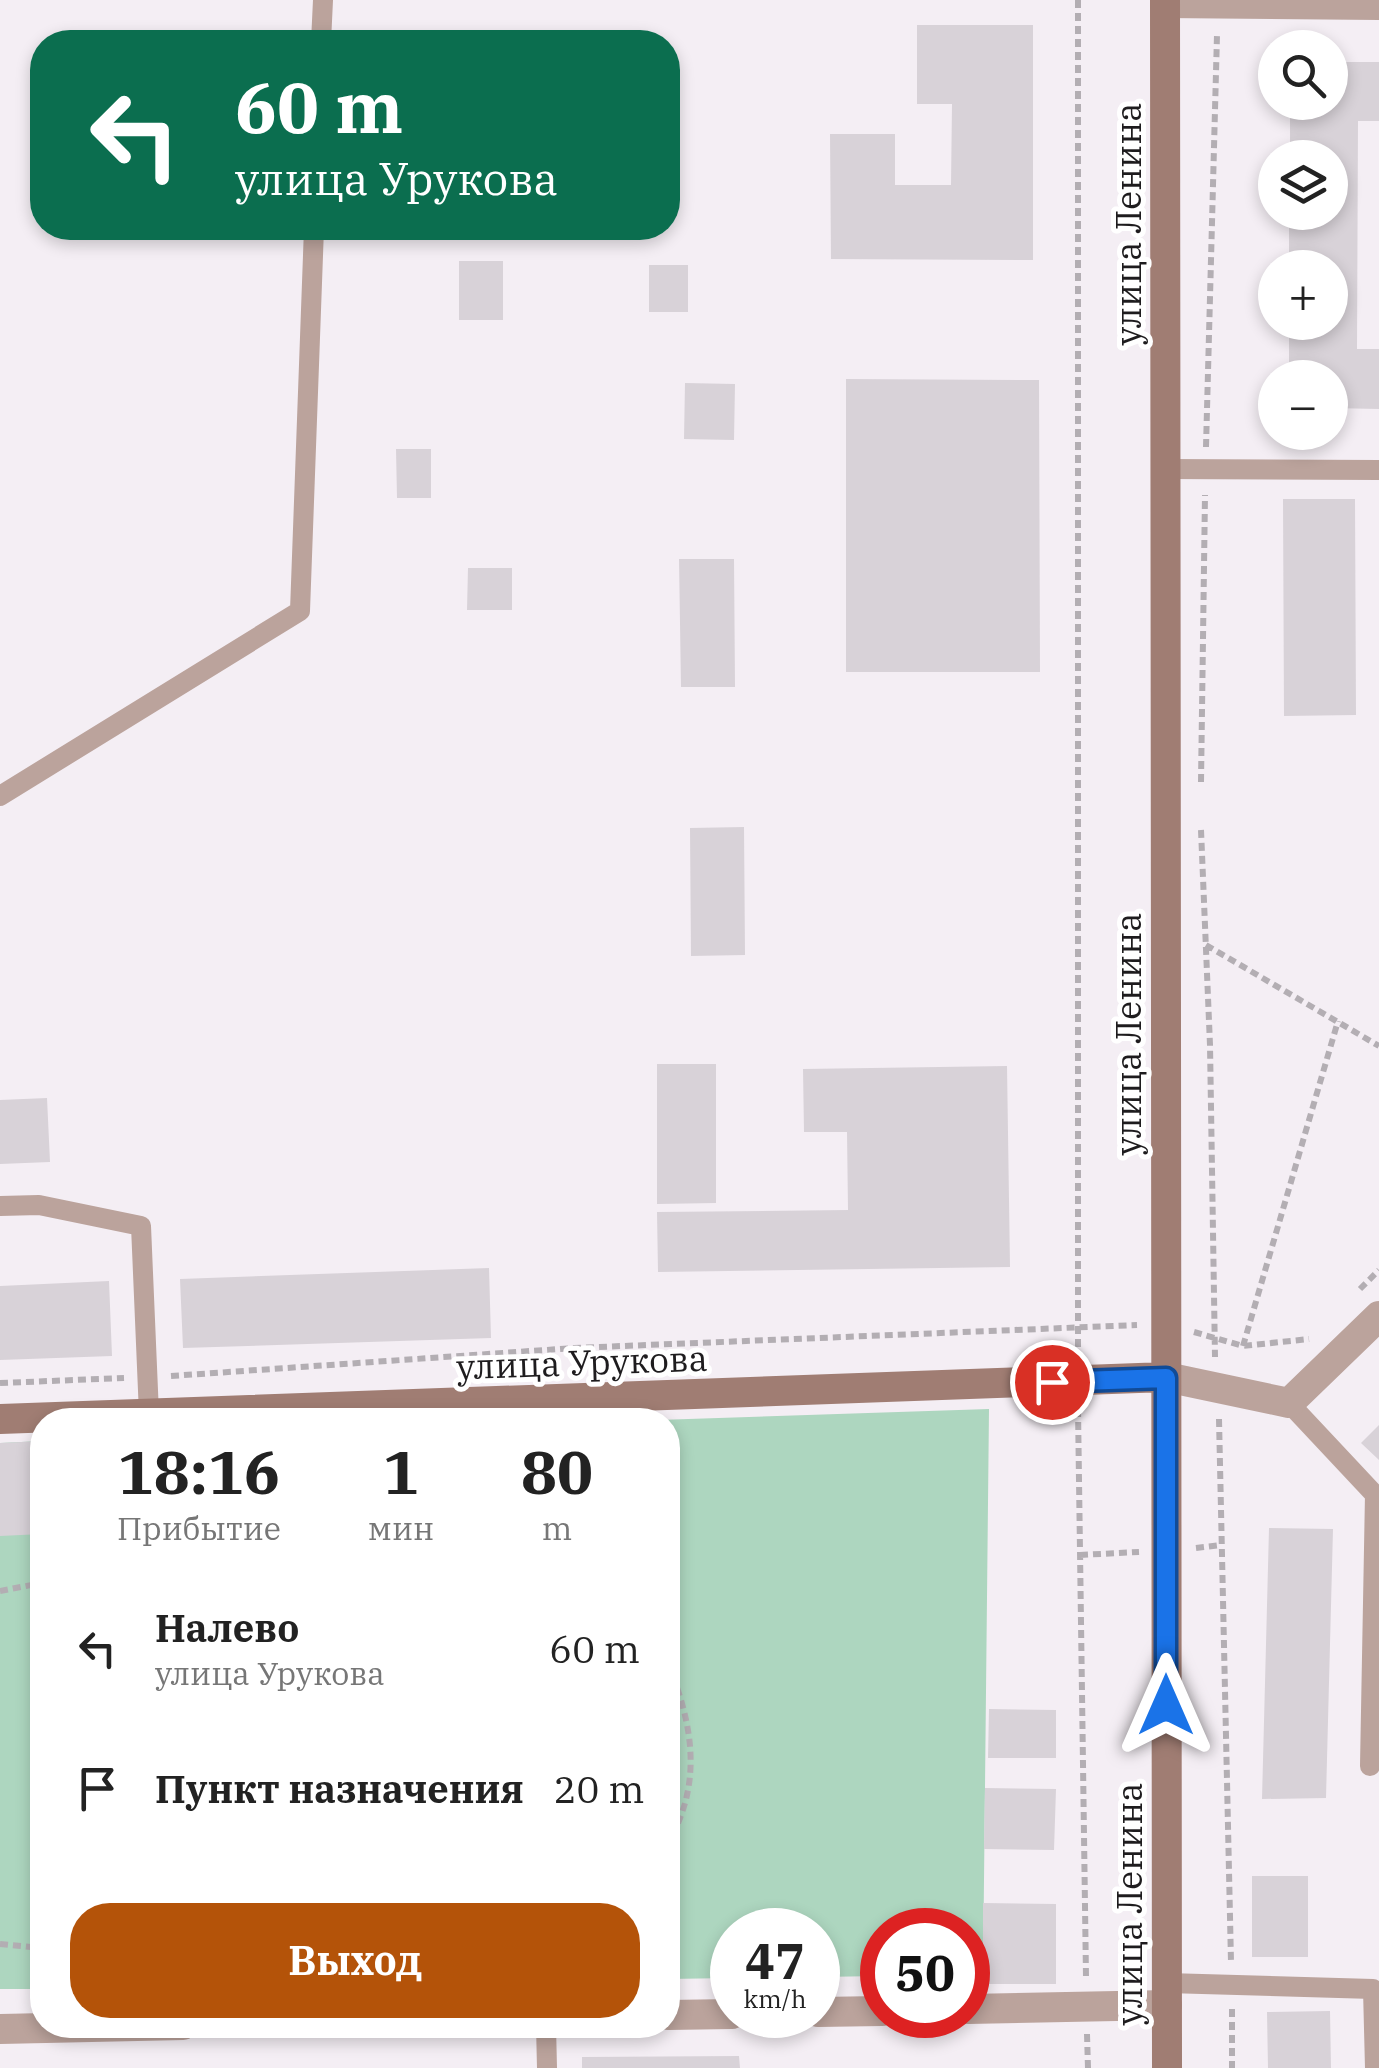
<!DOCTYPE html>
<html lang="ru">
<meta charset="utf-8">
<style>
:root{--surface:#fff;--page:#f2f2f2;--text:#222;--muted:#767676;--accent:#b45309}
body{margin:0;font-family:"IBM Plex Serif",serif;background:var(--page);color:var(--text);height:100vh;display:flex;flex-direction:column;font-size:38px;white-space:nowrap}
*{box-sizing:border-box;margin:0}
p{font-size:32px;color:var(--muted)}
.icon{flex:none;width:55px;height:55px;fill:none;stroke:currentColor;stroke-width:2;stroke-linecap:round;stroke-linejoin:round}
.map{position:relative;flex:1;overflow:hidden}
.details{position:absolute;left:30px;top:1408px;width:650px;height:630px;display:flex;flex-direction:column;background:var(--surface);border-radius:40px;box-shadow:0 5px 15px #0003}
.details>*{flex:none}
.banner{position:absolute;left:30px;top:30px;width:650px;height:210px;border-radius:40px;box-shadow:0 5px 15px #0003;background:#0b6e4f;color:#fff;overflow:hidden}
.tools{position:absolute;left:1258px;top:30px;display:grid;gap:20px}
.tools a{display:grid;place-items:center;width:90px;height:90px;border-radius:50%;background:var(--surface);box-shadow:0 5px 15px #0003;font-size:50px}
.speed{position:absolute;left:710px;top:1908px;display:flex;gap:20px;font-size:50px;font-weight:700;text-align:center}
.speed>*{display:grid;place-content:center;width:130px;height:130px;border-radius:50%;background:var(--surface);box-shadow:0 5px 15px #0003;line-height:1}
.speed small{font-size:25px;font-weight:400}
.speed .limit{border:15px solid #d22;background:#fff;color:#111}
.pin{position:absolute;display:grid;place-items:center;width:85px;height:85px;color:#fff;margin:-42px;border:5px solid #fff;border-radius:50%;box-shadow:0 2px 10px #0007}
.me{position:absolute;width:110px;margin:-55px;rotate:0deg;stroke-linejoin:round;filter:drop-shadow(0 0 8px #0008)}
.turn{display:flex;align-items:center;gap:35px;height:210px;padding:0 40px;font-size:45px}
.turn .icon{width:130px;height:130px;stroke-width:2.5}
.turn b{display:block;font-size:70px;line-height:85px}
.eta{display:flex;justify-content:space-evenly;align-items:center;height:170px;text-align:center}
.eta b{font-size:60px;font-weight:800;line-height:70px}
.button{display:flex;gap:20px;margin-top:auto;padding:20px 40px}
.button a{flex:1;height:115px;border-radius:40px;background:var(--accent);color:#fff;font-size:40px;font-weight:800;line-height:115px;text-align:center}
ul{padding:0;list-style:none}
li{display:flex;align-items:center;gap:30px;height:140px;padding:0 40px}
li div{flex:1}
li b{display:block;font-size:38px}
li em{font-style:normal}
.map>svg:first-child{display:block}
</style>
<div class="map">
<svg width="1379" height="2068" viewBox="0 0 1379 2068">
<rect width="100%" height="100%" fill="#f4eef4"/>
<!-- green -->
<path fill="#add6bf" d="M989,1409L983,1975H968V1930H882V1976L818,1977V1930H732V1978L668,1979V1420H658Z
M42,1441V1989H0V1443Z"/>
<!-- building -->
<path fill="#d8d2d8" d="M917,25H1033V260L831,259L830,134H895V185H951L952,104H917Z
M1330,62H1379V121H1358L1357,349H1379V409L1330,408V378H1289V322H1330V268H1289V212H1330V158H1290V102H1330Z
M459,261H503V320H459Z
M649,265H688V312H649Z
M846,379L1039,380L1040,672H846Z
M685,383L735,384L734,440L684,439Z
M396,449H431V498H397Z
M1283,499H1355L1356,715L1284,716Z
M679,559H734L735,687H681Z
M468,568H512V610H467Z
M744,827L745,955L691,956L690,828Z
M657,1064H716V1203L657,1204Z
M1007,1066L1010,1267L658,1272L657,1212L848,1210L847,1132H804L803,1069Z
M47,1098L50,1162L0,1164V1100Z
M489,1268L491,1338L183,1348L180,1279Z
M109,1281L112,1356L0,1360V1286Z
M1379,1425V1460L1361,1443Z
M42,1441V1534L0,1536V1443Z
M1269,1528L1333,1529L1326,1798L1262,1799Z
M989,1709L1056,1710V1758H988Z
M985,1788L1056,1789L1054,1850L984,1849Z
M1252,1876H1308V1957H1252Z
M983,1903L1056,1904V1984H983Z
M1330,2011L1331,2068H1268L1267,2012Z
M739,2056L740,2068H582V2057Z"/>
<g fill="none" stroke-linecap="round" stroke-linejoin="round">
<!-- path -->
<path stroke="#b3aeb3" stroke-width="6" stroke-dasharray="8 5" stroke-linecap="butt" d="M1078,0V1352
M1206,447L1217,35
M1201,782L1205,495
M1201,830L1210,1045L1215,1357
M1206,945L1379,1046
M1360,1289L1379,1270
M1194,1332L1243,1346L1309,1339
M1243,1346L1338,1021
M171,1376L574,1348L1137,1325
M0,1383L124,1378
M1078,1409L1086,1977
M1219,1419L1231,1962
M1196,1548L1221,1545
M1080,1555L1139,1552
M0,1591L42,1583
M668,1664C685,1705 697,1750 687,1795C684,1810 677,1825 672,1839L668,1845
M0,1944L42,1948
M1232,2009V2068
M1087,2034L1088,2068"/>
<!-- lane -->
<path stroke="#bba39c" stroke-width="20" d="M1165,8L1379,10
M321,42L323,0
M1165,469L1379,470
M0,796L300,611L314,228
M0,1206L39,1205L141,1226L149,1414
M1289,1403L1379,1499
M1370,1766L1375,1494
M1167,1983L1373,1989L1375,2068
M546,2025L547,2068"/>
<!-- street -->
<path stroke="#bba39c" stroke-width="30" d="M1166,1377L1289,1403L1379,1316
M968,2009L1167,2005
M818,2012L882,2011
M668,2015L732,2014
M0,2029L183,2025"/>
<!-- secondary -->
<path stroke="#a07d73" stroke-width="30" d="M1165,0L1167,2068
M0,1419L1166,1377"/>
</g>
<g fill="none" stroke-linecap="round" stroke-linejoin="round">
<defs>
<path id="route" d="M1052,1382L1166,1378V1705"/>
</defs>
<!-- route casing -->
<use href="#route" stroke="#114b97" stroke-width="25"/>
<!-- route -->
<use href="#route" stroke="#1a73e8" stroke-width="18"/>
</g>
<g text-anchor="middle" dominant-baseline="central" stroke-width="10" stroke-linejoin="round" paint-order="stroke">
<!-- street labels -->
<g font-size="35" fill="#1e1c1e" stroke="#fff">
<text transform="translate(1128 224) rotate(-90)">улица Ленина</text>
<text transform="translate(1128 1034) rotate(-90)">улица Ленина</text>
<text transform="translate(582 1362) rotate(-2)">улица Урукова</text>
<text transform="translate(1129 1904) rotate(-90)">улица Ленина</text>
</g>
</g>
</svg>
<div class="tools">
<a><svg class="icon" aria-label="search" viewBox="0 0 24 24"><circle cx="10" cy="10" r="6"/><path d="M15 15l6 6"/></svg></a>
<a><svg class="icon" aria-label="layers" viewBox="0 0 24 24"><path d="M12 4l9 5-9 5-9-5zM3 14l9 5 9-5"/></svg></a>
<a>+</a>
<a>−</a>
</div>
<div class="speed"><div>47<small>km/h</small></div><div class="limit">50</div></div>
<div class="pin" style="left:1052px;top:1382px;background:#d93025"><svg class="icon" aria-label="arrive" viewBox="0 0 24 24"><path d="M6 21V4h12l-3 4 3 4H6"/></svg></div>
<svg class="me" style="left:1166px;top:1705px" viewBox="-20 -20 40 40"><path d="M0-17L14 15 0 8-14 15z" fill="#1a73e8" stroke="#fff" stroke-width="4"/></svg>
<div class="banner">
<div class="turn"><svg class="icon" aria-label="left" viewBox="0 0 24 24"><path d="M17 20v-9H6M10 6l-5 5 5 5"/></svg><div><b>60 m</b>улица Урукова</div></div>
</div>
<section class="details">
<div class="eta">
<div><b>18:16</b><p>Прибытие</p></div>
<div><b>1</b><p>мин</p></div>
<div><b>80</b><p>m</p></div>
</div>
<ul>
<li><svg class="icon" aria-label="left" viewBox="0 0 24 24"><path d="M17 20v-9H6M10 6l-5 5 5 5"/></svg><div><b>Налево</b><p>улица Урукова</p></div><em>60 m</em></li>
<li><svg class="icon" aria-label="arrive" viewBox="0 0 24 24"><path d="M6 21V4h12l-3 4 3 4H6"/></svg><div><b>Пункт назначения</b></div><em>20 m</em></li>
</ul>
<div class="button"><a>Выход</a></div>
</section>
</div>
